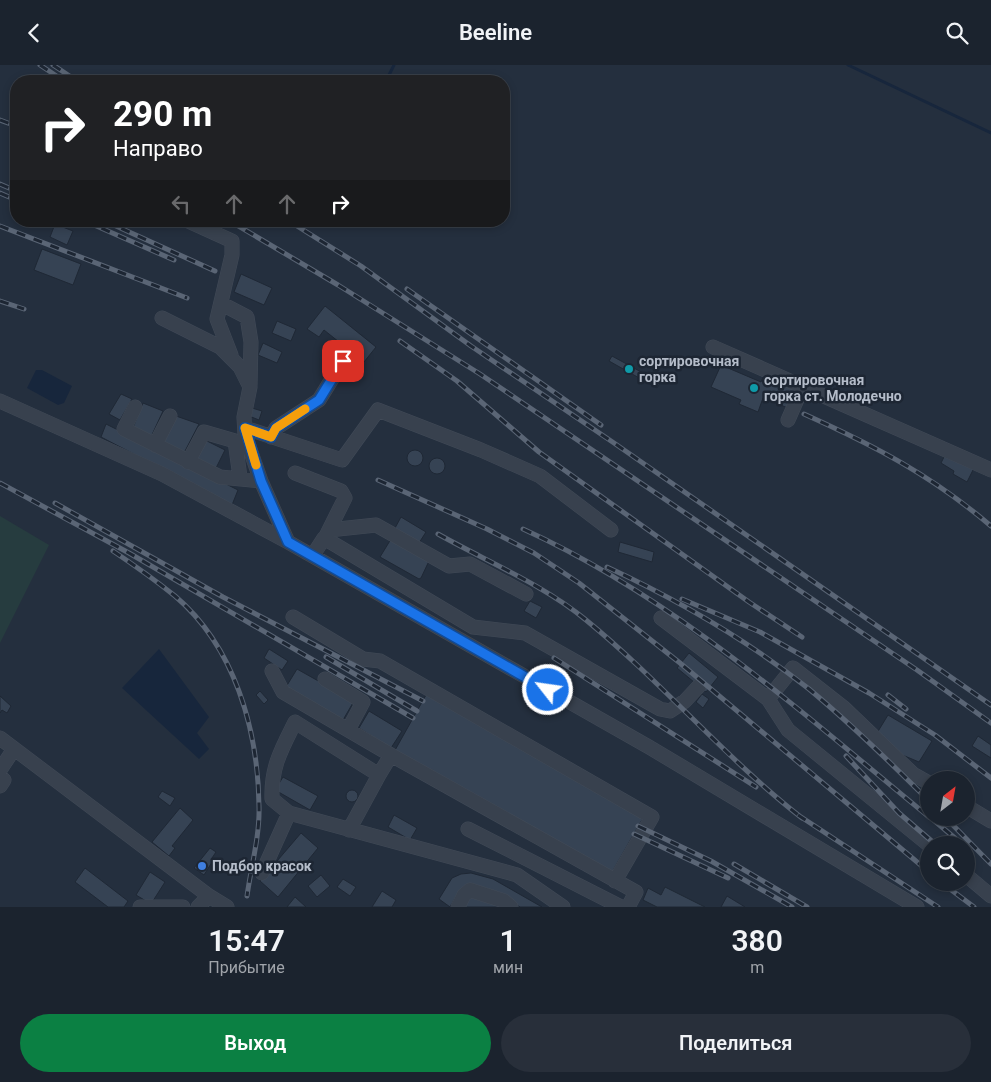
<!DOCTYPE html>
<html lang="ru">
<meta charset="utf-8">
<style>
:root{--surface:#1b232e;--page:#282f3a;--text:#f1f3f6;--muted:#a0a4aa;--line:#39404a;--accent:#0b8043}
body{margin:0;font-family:Roboto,sans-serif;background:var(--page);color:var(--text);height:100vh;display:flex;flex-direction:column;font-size:19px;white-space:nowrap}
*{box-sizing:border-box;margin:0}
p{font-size:16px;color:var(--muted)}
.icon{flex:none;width:28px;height:28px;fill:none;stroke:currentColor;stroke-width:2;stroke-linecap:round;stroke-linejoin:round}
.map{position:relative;height:842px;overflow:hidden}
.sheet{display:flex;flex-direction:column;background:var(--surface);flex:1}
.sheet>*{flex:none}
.guide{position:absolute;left:10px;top:10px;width:500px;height:152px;border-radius:20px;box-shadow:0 2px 8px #0003,0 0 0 1px var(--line);background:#202124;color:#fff;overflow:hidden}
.needle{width:32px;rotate:31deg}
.fabs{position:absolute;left:920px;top:706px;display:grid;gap:10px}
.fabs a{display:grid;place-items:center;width:55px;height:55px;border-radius:50%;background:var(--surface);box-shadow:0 2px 8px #0003,0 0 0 1px var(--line);font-size:25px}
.pin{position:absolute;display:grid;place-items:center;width:42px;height:42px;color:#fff;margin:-21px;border-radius:10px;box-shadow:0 2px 8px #0006}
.me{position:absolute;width:55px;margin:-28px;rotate:300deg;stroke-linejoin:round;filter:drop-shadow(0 0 4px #0008)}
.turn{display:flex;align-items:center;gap:18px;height:105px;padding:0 20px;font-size:22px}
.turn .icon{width:65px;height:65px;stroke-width:2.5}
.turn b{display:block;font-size:35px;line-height:42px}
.lanes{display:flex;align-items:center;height:48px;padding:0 20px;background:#0003;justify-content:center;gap:25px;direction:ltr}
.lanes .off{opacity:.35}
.eta{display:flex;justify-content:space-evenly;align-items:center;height:85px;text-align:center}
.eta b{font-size:30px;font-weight:600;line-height:35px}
.action{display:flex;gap:10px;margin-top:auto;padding:10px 20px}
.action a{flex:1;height:58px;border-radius:30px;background:var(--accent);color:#fff;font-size:20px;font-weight:600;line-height:58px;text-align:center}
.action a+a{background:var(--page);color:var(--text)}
header{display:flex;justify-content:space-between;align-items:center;height:65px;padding:0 20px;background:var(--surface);font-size:22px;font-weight:600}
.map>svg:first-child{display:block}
</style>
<header><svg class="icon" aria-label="back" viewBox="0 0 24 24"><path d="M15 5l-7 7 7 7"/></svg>Beeline<svg class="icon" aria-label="search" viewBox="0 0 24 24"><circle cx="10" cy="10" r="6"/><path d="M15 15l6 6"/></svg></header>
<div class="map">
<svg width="991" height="842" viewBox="0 0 991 842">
<rect width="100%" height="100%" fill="#242f3e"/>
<!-- green -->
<path fill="#263c3f" d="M0,451L49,480L0,578Z"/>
<!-- water -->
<path fill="#17263c" d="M36,305H42L72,321L64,338L58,340L27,323Z
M159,584L209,652L197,668L209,684L199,694L122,623Z"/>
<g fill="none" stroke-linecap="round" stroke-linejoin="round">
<!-- stream -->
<path stroke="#17263c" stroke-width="3" d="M848,0L991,68
M386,16L394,0"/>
</g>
<!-- building -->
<path fill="#364354" stroke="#1f2835" d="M55,159L73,166L67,180L50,172Z
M42,184L81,199L73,220L34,205Z
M241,209L272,223L264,240L234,227Z
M325,241L376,282L364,297L324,265L319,272L307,264Z
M277,256L296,264L291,276L272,268Z
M263,278L282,287L277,298L258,290Z
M612,291L654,314L656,311L662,315L657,323L609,296Z
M721,300L761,317L764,310L796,324L788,343L763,333L758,347L739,339L741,335L711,322Z
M121,329L132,334L120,355L109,349Z
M143,338L163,346L150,374L132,365Z
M252,343L262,346L259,355L249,351Z
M176,351L199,359L184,388L164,377Z
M106,359L238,425L232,440L101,372Z
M205,375L225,385L215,405L194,395Z
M407 393a8 8 0 1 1 16 0a8 8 0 1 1-16 0Z
M945,390L974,403L967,417L953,409L954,406L941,398Z
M429 401a8 8 0 1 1 16 0a8 8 0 1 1-16 0Z
M401,452L426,467L419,478L395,463Z
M391,474L429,496L421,513L419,514L380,492Z
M620,477L654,487L652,497L618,487Z
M530,536L542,542L536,553L524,546Z
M269,584L288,596L282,605L264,593Z
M689,588L718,612L706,627L677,603Z
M297,604L354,636L343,655L286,622Z
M260,626L268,635L264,639L256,630Z
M702,629L709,634L703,643L696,637Z
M426,630L643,753L611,809L394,687Z
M0,631L11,641L7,648L2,645L0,648Z
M369,646L402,666L391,683L359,663Z
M888,650L932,676L919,697L900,689L877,668Z
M978,671L991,680V693L972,681Z
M283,712L318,731L310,745L275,725Z
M346 731a6 6 0 1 1 12 0a6 6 0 1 1-12 0Z
M162,726L175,733L170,741L158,732Z
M180,743L193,755L172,781L175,783L169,791L152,777Z
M394,750L417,763L410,775L388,762Z
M301,768L318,783L278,832L260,816Z
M210,783L216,787L212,793L214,794L204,810L194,803Z
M85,803L128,836L124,842H108L75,817Z
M150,807L165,817L151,839L136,830Z
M471,808L493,814L542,842H520L501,830L466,820L459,826L450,842L439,834L452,813L461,809Z
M321,810L330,821L317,832L308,821Z
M343,814L356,822L350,831L337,822Z
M665,822L705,842H657L643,835L648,823L661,830Z
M382,826L396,835L392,842H372Z
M470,829L502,842H463Z
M727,831L745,842H721Z
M295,832L306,842H287Z"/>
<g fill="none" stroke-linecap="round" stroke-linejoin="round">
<defs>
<path id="minor" d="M188,156L232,176V190L217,254L231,290
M222,239L247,252L251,277L250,320
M162,253L220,282L240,302L250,322L244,352L245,370L261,416
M713,282L991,405
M0,336L162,409L288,477
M135,342L124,364L220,412L261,416L288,477L649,682L917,842
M788,355L803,321
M245,363L342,395L378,345L481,385L540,411L611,465
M271,372L276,363L319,335L343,296
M155,380L170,351
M188,397L204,367L235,376L240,412
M295,408L341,426L345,433L326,471
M329,465L376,460L449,501L470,499L526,529
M313,490L324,473L473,562L525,568L660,644L670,646L685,636L699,621
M293,552L363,594L380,596L652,752L615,816
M661,553L768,634L788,665L929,780
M272,606L283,627L391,690
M325,614L363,637L348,665
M768,634L793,603L844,643L913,709L929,718
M0,673L209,831
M0,705L14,684
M379,710L391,690L636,827L628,842
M0,712L4,715L0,721
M966,741L991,756
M289,748L272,734C271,702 281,685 295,657L379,710L349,765
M468,764L621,842
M262,808L289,748L517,810L563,842
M966,810L991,831
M140,842H183
M198,842L209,831L227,842
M458,842L464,830L470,825L504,836L511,842"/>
</defs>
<!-- minor casing -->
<use href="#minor" stroke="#414a57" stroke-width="15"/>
<!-- minor -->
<use href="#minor" stroke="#38414e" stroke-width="14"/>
<defs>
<path id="rail" d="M40,0L64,16
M53,0L77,16
M0,55L16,61
M0,119L16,126
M0,128L16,135
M68,156L75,159
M85,156L174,195
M105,156L215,206
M230,156L338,220L480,309L917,605L991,658
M289,156L361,201L471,281L614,378L991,640
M0,161L187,233
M407,224L601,360
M0,236L24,244
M400,276L457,316L539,387L749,537L802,572
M804,349C875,381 931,410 991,461
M378,415L487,464L534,488L579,518L680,598L929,807
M0,418L129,488L413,653
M55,438L223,532L423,636
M523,464C675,533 801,647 929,752
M438,469C486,496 544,520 586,555C662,617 725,693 802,753
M113,486C134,500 155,515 175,531C235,582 258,665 259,741C260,770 251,802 247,831
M607,502C678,535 747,575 809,624C851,659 890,697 929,736
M682,534L760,567L869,628L935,670L991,713
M326,592L417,646
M554,593L756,722
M888,630L906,644
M846,691L899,748L936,780
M798,750L938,842
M930,752L963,780
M945,752L991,799
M638,761L711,796L792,842
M634,769L728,813
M734,799L807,842
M942,818L974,842"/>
</defs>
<!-- rail casing -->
<use href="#rail" stroke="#5a6575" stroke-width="5"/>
<!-- rail -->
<use href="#rail" stroke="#1d2633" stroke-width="3" stroke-dasharray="9" stroke-linecap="butt"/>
</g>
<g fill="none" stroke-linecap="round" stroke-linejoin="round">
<defs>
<path id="route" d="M343,296L319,335L276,363L271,372L245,363L261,416L288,477L548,625"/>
</defs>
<!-- route casing -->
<use href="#route" stroke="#114b97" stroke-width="12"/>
<!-- route -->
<use href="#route" stroke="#1a73e8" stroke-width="9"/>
<!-- slow -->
<path stroke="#f59e0b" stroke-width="9" d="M256,400L245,363L271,372L276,363L305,344"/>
</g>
<!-- markers -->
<g fill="#0f9aa8" stroke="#1d2633" stroke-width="2">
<circle cx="629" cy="304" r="5"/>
<circle cx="754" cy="323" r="5"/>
</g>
<circle fill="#3f7fe0" stroke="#1d2633" stroke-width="2" cx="202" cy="801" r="5"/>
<g text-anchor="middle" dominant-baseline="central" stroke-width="5" stroke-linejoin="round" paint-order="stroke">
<!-- poi labels -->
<g font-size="14" font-weight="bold" fill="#b4bcc9" stroke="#1d2633" text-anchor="start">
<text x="639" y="296">сортировочная<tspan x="639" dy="16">горка</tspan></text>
<text x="764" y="315">сортировочная<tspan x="764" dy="16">горка ст. Молодечно</tspan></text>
<text x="212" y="801">Подбор красок</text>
</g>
</g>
</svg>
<div class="fabs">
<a><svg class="needle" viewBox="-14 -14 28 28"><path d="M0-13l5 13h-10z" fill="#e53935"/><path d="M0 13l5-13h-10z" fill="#a0a4aa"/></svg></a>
<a><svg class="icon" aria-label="search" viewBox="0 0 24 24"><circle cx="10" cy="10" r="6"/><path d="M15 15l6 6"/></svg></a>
</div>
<div class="pin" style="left:343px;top:296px;background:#d93025"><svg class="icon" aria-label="arrive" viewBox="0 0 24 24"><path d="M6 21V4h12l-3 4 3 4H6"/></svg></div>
<svg class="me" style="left:548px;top:625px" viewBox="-20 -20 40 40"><circle r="17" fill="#1a73e8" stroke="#fff" stroke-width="3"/><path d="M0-11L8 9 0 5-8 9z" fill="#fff"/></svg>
<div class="guide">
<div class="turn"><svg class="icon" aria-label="right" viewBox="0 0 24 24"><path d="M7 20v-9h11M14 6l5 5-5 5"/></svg><div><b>290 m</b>Направо</div></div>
<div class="lanes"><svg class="icon off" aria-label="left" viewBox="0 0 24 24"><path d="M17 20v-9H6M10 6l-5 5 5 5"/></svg><svg class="icon off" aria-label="ahead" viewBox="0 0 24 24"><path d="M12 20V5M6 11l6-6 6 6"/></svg><svg class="icon off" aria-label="ahead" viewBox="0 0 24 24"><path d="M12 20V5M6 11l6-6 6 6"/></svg><svg class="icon" aria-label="right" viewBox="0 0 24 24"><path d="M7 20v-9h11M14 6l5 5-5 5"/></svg></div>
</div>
</div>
<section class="sheet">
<div class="eta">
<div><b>15:47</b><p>Прибытие</p></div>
<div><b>1</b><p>мин</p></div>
<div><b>380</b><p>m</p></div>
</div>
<div class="action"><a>Выход</a><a>Поделиться</a></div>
</section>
